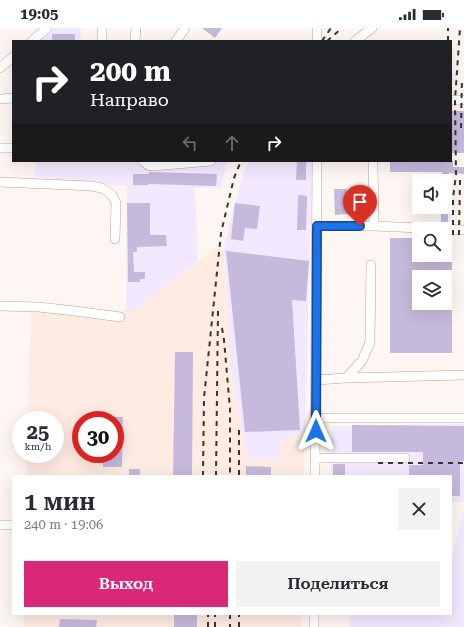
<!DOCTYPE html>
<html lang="ru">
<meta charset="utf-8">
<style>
:root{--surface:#fff;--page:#f2f2f3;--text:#2b2b33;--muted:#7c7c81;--accent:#db2777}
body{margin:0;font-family:"Roboto Serif",serif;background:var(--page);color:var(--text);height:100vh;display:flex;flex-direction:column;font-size:15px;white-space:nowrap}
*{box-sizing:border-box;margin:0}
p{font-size:13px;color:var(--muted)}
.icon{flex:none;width:22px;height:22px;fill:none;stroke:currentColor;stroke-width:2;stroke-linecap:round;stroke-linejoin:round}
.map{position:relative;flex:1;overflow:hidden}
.sheet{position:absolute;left:12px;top:447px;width:440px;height:140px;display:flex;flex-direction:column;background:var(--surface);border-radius:0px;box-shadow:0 4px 16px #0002}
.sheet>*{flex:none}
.guide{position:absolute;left:12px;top:12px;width:440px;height:122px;border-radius:0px;box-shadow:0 4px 16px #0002;background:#202124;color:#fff;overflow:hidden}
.controls{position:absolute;left:412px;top:146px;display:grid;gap:8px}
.controls a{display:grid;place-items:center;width:40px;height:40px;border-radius:0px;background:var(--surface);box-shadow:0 4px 16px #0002;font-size:20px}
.speed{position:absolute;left:12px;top:383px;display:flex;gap:8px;font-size:20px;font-weight:700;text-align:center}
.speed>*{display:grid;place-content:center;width:52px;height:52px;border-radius:50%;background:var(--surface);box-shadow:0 4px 16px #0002;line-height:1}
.speed small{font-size:10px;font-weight:400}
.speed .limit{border:6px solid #d22;background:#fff;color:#111}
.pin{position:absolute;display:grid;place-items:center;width:34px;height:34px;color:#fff;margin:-41px -17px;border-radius:50% 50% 50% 0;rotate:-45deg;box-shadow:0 0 4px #0007}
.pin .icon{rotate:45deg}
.me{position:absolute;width:44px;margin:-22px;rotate:0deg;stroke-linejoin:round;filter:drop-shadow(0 0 3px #0008)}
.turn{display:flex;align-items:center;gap:14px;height:84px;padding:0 12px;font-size:18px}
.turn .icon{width:52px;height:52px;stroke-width:2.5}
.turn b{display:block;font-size:28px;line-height:34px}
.lanes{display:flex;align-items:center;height:38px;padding:0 12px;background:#0003;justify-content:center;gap:20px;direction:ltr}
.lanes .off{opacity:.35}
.round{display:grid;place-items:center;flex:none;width:42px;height:42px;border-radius:0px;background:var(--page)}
.head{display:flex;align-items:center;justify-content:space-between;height:68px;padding:0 12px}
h1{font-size:24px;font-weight:600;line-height:30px}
.cta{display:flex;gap:8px;margin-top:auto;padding:8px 12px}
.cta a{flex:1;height:46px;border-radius:0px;background:var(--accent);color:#fff;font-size:16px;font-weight:600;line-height:46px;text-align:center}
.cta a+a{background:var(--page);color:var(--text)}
.status{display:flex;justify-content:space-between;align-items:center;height:28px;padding:0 20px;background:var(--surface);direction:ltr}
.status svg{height:11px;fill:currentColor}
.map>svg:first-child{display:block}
</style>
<div class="status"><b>19:05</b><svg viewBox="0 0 49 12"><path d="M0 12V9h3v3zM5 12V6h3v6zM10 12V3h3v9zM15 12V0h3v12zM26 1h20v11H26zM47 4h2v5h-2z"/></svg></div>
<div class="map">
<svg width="464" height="599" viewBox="0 0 464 599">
<rect width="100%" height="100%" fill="#fef6f2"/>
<!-- commercial -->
<path fill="#f2e9fe" d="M36,0H81V13H36Z
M36,133H227L221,160H195L198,233L136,282H126L127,158L35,149Z
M249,133H312L305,405L281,413L280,432L247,431L230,337L224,222L230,192L246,138Z
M464,396V474H451V448H331L332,398Z
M464,480V599H350V590L353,586H451V543L454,521Z"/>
<!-- built -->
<path fill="#feebe2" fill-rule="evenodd" d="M214,221L224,222L230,337L239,385L247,431L280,432L281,413L305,405L304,448H27V426H55V392H28L31,283L136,282ZM81,392H115V426H81Z
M24,586H302V599H24Z"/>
<!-- building -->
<path fill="#c5b9dc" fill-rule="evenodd" d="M202,0H222L215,10Z
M52,6H75V13H52Z
M451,83H464V125H451Z
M297,133H306V152H296Z
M390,133H453V139H464V146L449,145V153H442V144H390Z
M149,144L217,146L216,158L148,156V157H133V146H149Z
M334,161H347L348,186L335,187Z
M298,167L307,168L306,202H297Z
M127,175H150V207H166L167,218L137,219V224H133L134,244H145V251H140V254H128Z
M235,175L260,178L257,201L245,200L243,213L231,211Z
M441,179H448V195H441Z
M390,210H419V227H445V210H452V325H390ZM419,249H445V275H419Z
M226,223L309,233L306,273L292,272L300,402L245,404Z
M175,324H193L192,448H173Z
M115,389H123L122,439H103V426H115Z
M352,397L464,398V433H460V468H451V448H409V437H423V424H352Z
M333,436H345V448H333Z
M246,438L271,439V448H246Z
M129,441H140V448H129Z
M174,586H197V599H174Z
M60,591L97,592L96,599H59Z"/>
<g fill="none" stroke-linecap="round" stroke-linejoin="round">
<defs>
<path id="minor" d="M102,0V13
M32,13L47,0
M135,13L136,0
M176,13L185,0
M317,13V0
M355,13L372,0
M0,40L13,29
M0,71L13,70
M451,72H464
M0,120H13
M143,133L148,137L153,138L211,133
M373,133L374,198
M0,154L91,158L102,160L112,167L116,175L115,211
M317,198H374L444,201
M445,201L464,202
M0,278L39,279L75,283L120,289
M346,350L464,347
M316,352L346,350L362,333L370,314L371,237
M316,390H464
M315,430H405
M315,448L317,133
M0,497H13
M314,599V586"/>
</defs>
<!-- minor casing -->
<use href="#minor" stroke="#c4a08e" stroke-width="10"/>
<!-- minor -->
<use href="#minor" stroke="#fff" stroke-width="9"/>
<!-- rail -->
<path stroke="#3e322c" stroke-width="2" stroke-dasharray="5 5" stroke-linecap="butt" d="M322,13L331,0
M327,13L342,0
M448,13V0
M461,100L462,50
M453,207V170L456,147L455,72L460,0
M459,207L460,152
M222,300L224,312L230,381V448
M239,402V448
M378,435H464
M203,448L204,370L221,205L234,150L241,133
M216,448L218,283
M230,586V599
M208,599V586
M215,599V586
M239,599V586"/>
</g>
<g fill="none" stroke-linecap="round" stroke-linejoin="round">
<defs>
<path id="route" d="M316,403L317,198H360"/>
</defs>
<!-- route casing -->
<use href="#route" stroke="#114b97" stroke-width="10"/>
<!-- route -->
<use href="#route" stroke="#1a73e8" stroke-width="7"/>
</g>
</svg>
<div class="controls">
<a><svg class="icon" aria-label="sound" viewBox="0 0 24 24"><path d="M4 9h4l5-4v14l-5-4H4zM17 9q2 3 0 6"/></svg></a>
<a><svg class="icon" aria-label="search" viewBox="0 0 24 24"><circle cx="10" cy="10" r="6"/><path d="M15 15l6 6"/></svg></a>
<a><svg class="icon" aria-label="layers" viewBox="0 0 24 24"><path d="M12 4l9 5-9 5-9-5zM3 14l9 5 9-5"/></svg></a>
</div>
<div class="speed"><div>25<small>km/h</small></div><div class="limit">30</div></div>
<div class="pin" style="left:360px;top:198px;background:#d93025"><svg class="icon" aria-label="arrive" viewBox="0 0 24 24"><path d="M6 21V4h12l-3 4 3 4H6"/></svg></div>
<svg class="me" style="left:316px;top:403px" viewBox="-20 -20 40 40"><path d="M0-17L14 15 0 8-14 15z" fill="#1a73e8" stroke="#fff" stroke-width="4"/></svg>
<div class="guide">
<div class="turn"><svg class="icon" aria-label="right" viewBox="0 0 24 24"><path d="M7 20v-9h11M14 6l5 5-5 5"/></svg><div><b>200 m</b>Направо</div></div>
<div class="lanes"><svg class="icon off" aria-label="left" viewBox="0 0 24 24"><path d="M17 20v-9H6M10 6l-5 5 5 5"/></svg><svg class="icon off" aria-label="ahead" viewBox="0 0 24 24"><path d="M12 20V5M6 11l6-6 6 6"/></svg><svg class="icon" aria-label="right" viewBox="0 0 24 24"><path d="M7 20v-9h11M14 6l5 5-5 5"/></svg></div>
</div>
<section class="sheet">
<div class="head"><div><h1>1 мин</h1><p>240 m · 19:06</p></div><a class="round"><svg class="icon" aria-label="close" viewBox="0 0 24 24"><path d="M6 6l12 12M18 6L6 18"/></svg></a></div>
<div class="cta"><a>Выход</a><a>Поделиться</a></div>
</section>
</div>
